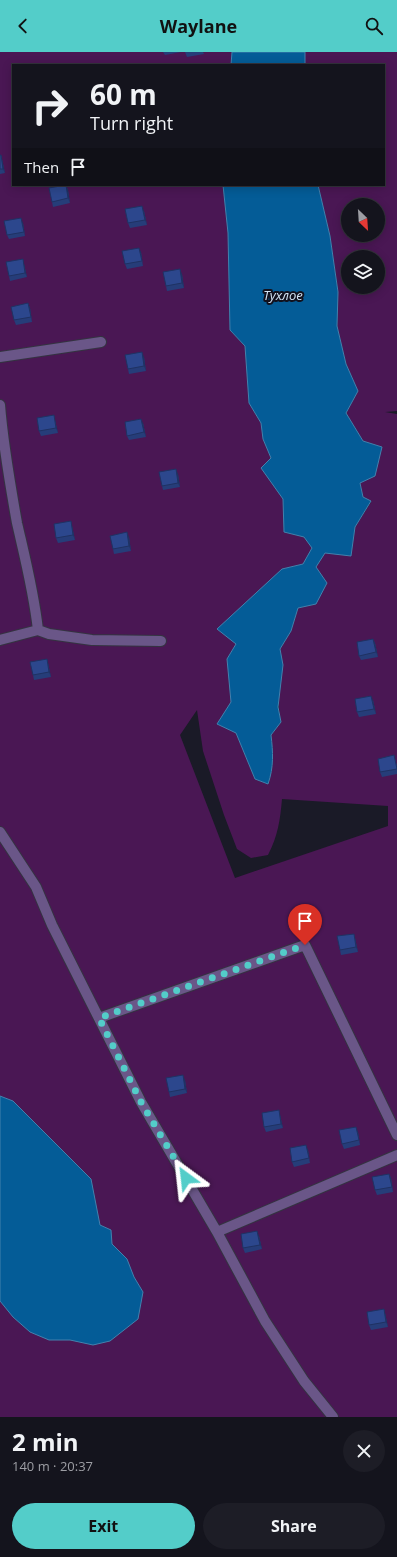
<!DOCTYPE html>
<meta charset="utf-8">
<style>
:root{--surface:#14141d;--page:#1d1d26;--text:#f1f3f6;--muted:#9d9ea4;--line:#33333b;--accent:#53cdc9}
body{margin:0;font-family:"Open Sans",sans-serif;background:var(--page);color:var(--text);height:100vh;display:flex;flex-direction:column;font-size:15px;white-space:nowrap}
*{box-sizing:border-box;margin:0}
p{font-size:13px;color:var(--muted)}
.icon{flex:none;width:22px;height:22px;fill:none;stroke:currentColor;stroke-width:2;stroke-linecap:round;stroke-linejoin:round}
.map{position:relative;height:1365px;overflow:hidden}
.side{display:flex;flex-direction:column;background:var(--surface);flex:1}
.side>*{flex:none}
.top-card{position:absolute;left:12px;top:12px;width:373px;height:122px;border-radius:0px;box-shadow:0 2px 10px #0003,0 0 0 1px var(--line);background:#14141d;color:var(--text);overflow:hidden}
.needle{width:26px;rotate:155deg}
.tools{position:absolute;left:341px;top:146px;display:grid;gap:8px}
.tools a{display:grid;place-items:center;width:44px;height:44px;border-radius:50%;background:var(--surface);box-shadow:0 2px 10px #0003,0 0 0 1px var(--line);font-size:20px}
.pin{position:absolute;display:grid;place-items:center;width:34px;height:34px;color:#fff;margin:-41px -17px;border-radius:50% 50% 50% 0;rotate:-45deg;box-shadow:0 0 4px #0007}
.pin .icon{rotate:45deg}
.me{position:absolute;width:44px;margin:-22px;rotate:330deg;stroke-linejoin:round;filter:drop-shadow(0 0 3px #0008)}
.turn{display:flex;align-items:center;gap:14px;height:84px;padding:0 12px;font-size:18px}
.turn .icon{width:52px;height:52px;stroke-width:2.5}
.turn b{display:block;font-size:28px;line-height:34px}
.then{display:flex;align-items:center;height:38px;padding:0 12px;background:#0003;gap:8px;font-size:15px}
.round{display:grid;place-items:center;flex:none;width:42px;height:42px;border-radius:21px;background:var(--page)}
.summary{display:flex;align-items:center;justify-content:space-between;height:68px;padding:0 12px}
h1{font-size:24px;font-weight:700;line-height:30px}
.action{display:flex;gap:8px;margin-top:auto;padding:8px 12px}
.action a{flex:1;height:46px;border-radius:24px;background:var(--accent);color:#111;font-size:16px;font-weight:700;line-height:46px;text-align:center}
.action a+a{background:var(--page);color:var(--text)}
header{display:flex;justify-content:space-between;align-items:center;height:52px;padding:0 12px;background:var(--accent);color:#111;font-size:18px;font-weight:700}
.map>svg:first-child{display:block}
</style>
<header><svg class="icon" aria-label="back" viewBox="0 0 24 24"><path d="M15 5l-7 7 7 7"/></svg>Waylane<svg class="icon" aria-label="search" viewBox="0 0 24 24"><circle cx="10" cy="10" r="6"/><path d="M15 15l6 6"/></svg></header>
<div class="map">
<svg width="397" height="1365" viewBox="0 0 397 1365">
<rect width="100%" height="100%" fill="#1a1a27"/>
<!-- green -->
<path fill="#4a1754" fill-rule="evenodd" d="M0,0H232L231,13H13V133H223L228,181L230,278L245,294L249,351L261,371L263,387L271,406L262,416L283,447L284,480L304,485L313,496L303,512L282,517L227,607L236,681L255,727L268,732C274,715 273,700 271,683L281,670C275,644 284,623 280,597L291,579L298,556L316,552V515L325,500L351,504L355,475L371,450L363,445L360,430L382,395L363,389L346,361L358,339L346,312L337,274L338,240L330,184L318,133H384V13H305V0H397V359L385,360L397,362V1365H0ZM348,153H378V183H348ZM348,205H378V235H348ZM197,658L203,699L224,763L237,797L251,806L268,803C278,783 280,769 282,747L388,754V774L235,826L180,683Z"/>
<!-- water -->
<path fill="#045c97" stroke="#4381ad" d="M232,0H305V13H231Z
M223,133H318L330,184L338,240L337,274L346,312L358,339L346,361L363,389L382,395L375,424L360,431L363,445L371,449L355,475L351,504L325,501L316,515L327,531L316,552L298,556L291,579L280,597L283,613L278,655L281,670L271,683C273,700 274,715 268,732L255,727L236,681L217,672L231,650L227,607L236,592L217,577L282,517L303,512L312,496L304,485L284,480L283,447L261,416L271,406L263,387L261,371L249,351L245,294L230,278L228,181Z
M0,1044L13,1049L91,1127L100,1173L111,1178L112,1192L127,1207L134,1225L143,1240L138,1267L110,1289L93,1293L70,1288H49L30,1280L13,1265L0,1249Z"/>
<g fill="none" stroke-linecap="round" stroke-linejoin="round">
<defs>
<path id="minor" d="M0,305L101,290
M0,353C3,392 10,432 17,471C25,506 34,541 38,578
M0,588L38,578L49,582L92,588L161,589
M0,780L36,835L52,873L141,1050L217,1180L265,1269L304,1329L333,1365
M99,966L305,893L397,1083
M217,1180L397,1103"/>
</defs>
<!-- minor casing -->
<use href="#minor" stroke="#343441" stroke-width="12"/>
<!-- minor -->
<use href="#minor" stroke="#6a5688" stroke-width="10"/>
</g>
<!-- wall -->
<path fill="#263d79" d="M163,0H181L165,3Z
M185,0H203L204,2L187,5Z
M0,103H1L2,107L5,121L0,122Z
M66,133L68,138L70,151L53,155L52,150Z
M144,159L147,173L130,176L128,171Z
M23,171L25,184L9,187L7,183Z
M141,200L143,214L127,217L125,212Z
M24,212L27,225L10,229L9,224Z
M182,222L184,236L167,239L166,234Z
M28,251L30,256L32,270L16,273L14,268Z
M144,305L146,319L129,322L128,317Z
M55,368L58,381L41,384L39,379Z
M143,371L146,385L129,388L127,384Z
M178,422L180,435L163,438L162,434Z
M72,474L75,488L58,491L56,486Z
M129,485L131,499L114,502L113,497Z
M373,587L375,591L378,605L361,608L359,604Z
M47,607L48,611L51,625L34,628L33,623Z
M373,648L376,662L359,665L357,660Z
M394,703L397,714V722L382,725L380,720Z
M355,886L358,900L341,903L340,898Z
M185,1028L187,1041L170,1045L169,1040Z
M279,1058L280,1063L283,1076L266,1080L264,1075Z
M358,1080L360,1093L344,1097L342,1092Z
M308,1098L310,1111L294,1115L292,1110Z
M389,1122L391,1126L393,1140L377,1143L375,1138Z
M259,1184L262,1197L245,1201L243,1196Z
M385,1261L388,1275L371,1278L369,1273Z"/>
<!-- shaded-wall -->
<path fill="#1f3263" d="M1,103L2,107L5,121L3,117Z
M66,133L68,138L70,151L68,146Z
M142,154L144,159L147,173L145,168Z
M21,166L23,171L25,184L24,180Z
M139,196L141,200L143,214L142,209Z
M23,207L24,212L27,225L25,221Z
M180,217L182,222L184,236L182,231Z
M28,251L30,256L32,270L31,265Z
M142,300L144,305L146,319L144,314Z
M54,363L55,368L58,381L56,376Z
M141,367L143,371L146,385L144,380Z
M176,417L178,422L180,435L178,431Z
M71,469L72,474L75,488L73,483Z
M127,480L129,485L131,499L129,494Z
M373,587L375,591L378,605L376,600Z
M47,607L48,611L51,625L49,620Z
M371,644L373,648L376,662L374,657Z
M354,882L355,886L358,900L356,895Z
M183,1023L185,1028L187,1041L185,1037Z
M279,1058L280,1063L283,1076L281,1072Z
M356,1075L358,1080L360,1093L359,1088Z
M306,1093L308,1098L310,1111L309,1106Z
M389,1122L391,1126L393,1140L392,1135Z
M257,1179L259,1184L262,1197L260,1193Z
M384,1257L385,1261L388,1275L386,1270Z"/>
<!-- building -->
<path fill="#2c478d" stroke="#1f3263" d="M0,103H1L3,117H0Z
M66,133L68,146L52,150L49,136Z
M142,154L145,168L128,171L125,157Z
M21,166L24,180L7,183L4,169Z
M139,196L142,209L125,212L122,199Z
M23,207L25,221L9,224L6,210Z
M180,217L182,231L166,234L163,220Z
M28,251L31,265L14,268L11,255Z
M142,300L144,314L128,317L125,303Z
M54,363L56,376L39,379L37,366Z
M141,367L144,380L127,384L125,370Z
M176,417L178,431L162,434L159,420Z
M71,469L73,483L56,486L54,472Z
M127,480L129,494L113,497L110,484Z
M373,587L376,600L359,604L357,590Z
M47,607L49,620L33,623L30,610Z
M371,644L374,657L357,660L355,647Z
M394,703L397,717L380,720L378,707Z
M354,882L356,895L340,898L337,884Z
M183,1023L185,1037L169,1040L166,1026Z
M279,1058L281,1072L264,1075L262,1061Z
M356,1075L359,1088L342,1092L339,1078Z
M306,1093L309,1106L292,1110L290,1096Z
M389,1122L392,1135L375,1138L372,1125Z
M257,1179L260,1193L243,1196L241,1182Z
M384,1257L386,1270L369,1273L367,1260Z"/>
<g fill="none" stroke-linecap="round" stroke-linejoin="round">
<!-- route -->
<path stroke="#53cdc9" stroke-width="7" stroke-dasharray="0 12.6" d="M186,1126L141,1050L99,966L305,893"/>
</g>
<g text-anchor="middle" dominant-baseline="central" stroke-width="4" stroke-linejoin="round" paint-order="stroke">
<!-- water labels -->
<g font-size="13" font-style="italic" fill="#d4e5f6" stroke="#11111e">
<text x="283" y="243">Тухлое</text>
</g>
</g>
</svg>
<div class="tools">
<a><svg class="needle" viewBox="-14 -14 28 28"><path d="M0-13l5 13h-10z" fill="#e53935"/><path d="M0 13l5-13h-10z" fill="#9d9ea4"/></svg></a>
<a><svg class="icon" aria-label="layers" viewBox="0 0 24 24"><path d="M12 4l9 5-9 5-9-5zM3 14l9 5 9-5"/></svg></a>
</div>
<div class="pin" style="left:305px;top:893px;background:#d93025"><svg class="icon" aria-label="arrive" viewBox="0 0 24 24"><path d="M6 21V4h12l-3 4 3 4H6"/></svg></div>
<svg class="me" style="left:186px;top:1126px" viewBox="-20 -20 40 40"><path d="M0-17L14 15 0 8-14 15z" fill="#53cdc9" stroke="#fff" stroke-width="4"/></svg>
<div class="top-card">
<div class="turn"><svg class="icon" aria-label="right" viewBox="0 0 24 24"><path d="M7 20v-9h11M14 6l5 5-5 5"/></svg><div><b>60 m</b>Turn right</div></div>
<div class="then">Then<svg class="icon" aria-label="arrive" viewBox="0 0 24 24"><path d="M6 21V4h12l-3 4 3 4H6"/></svg></div>
</div>
</div>
<section class="side">
<div class="summary"><div><h1>2 min</h1><p>140 m · 20:37</p></div><a class="round"><svg class="icon" aria-label="close" viewBox="0 0 24 24"><path d="M6 6l12 12M18 6L6 18"/></svg></a></div>
<div class="action"><a>Exit</a><a>Share</a></div>
</section>
